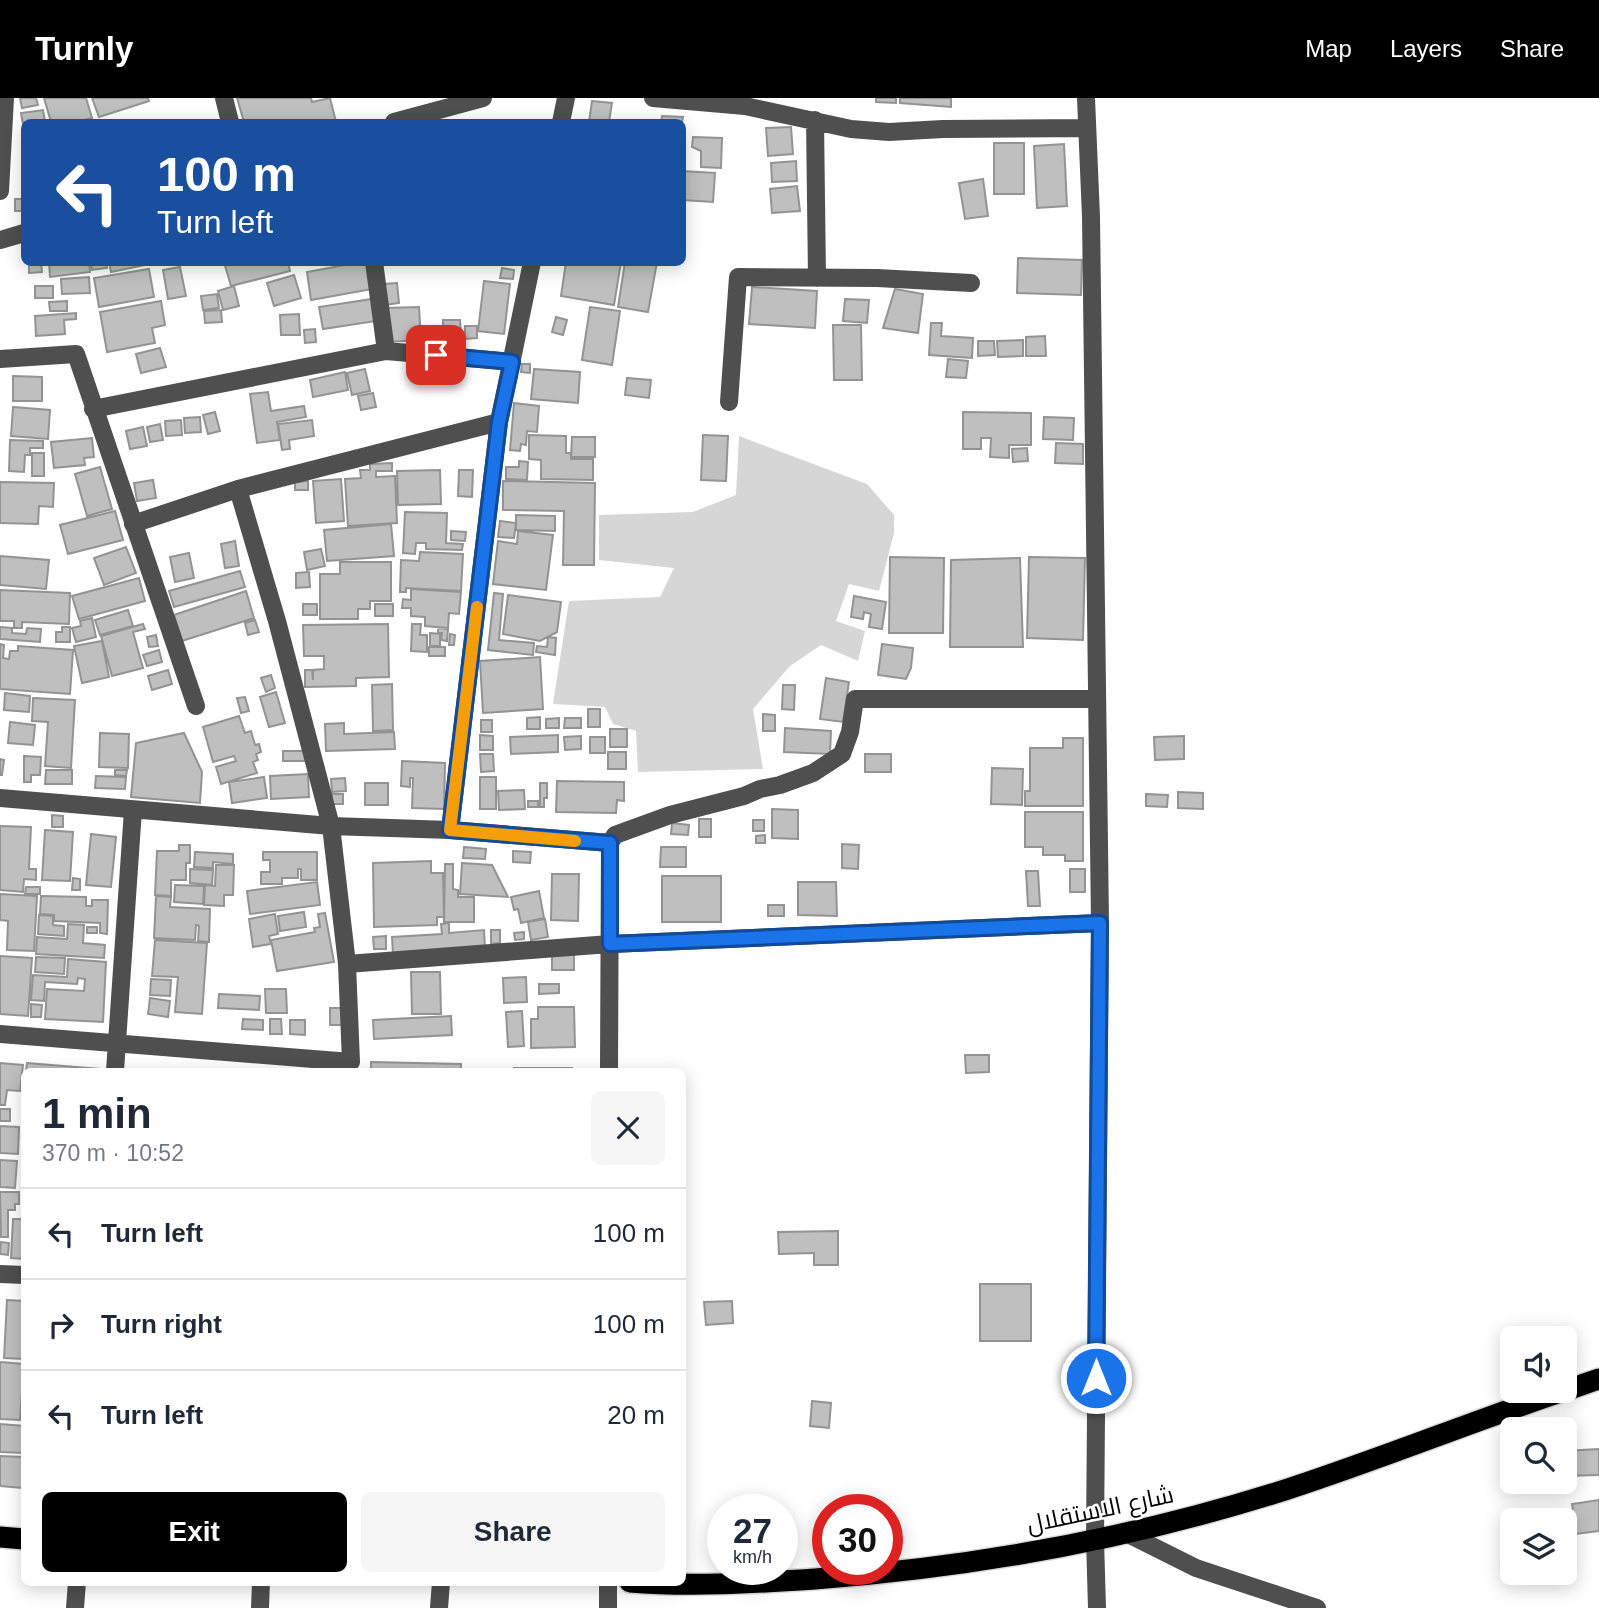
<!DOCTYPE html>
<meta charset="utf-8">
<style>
:root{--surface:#fff;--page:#f6f6f7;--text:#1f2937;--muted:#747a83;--line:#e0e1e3;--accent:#000}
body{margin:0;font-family:Helvetica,Cairo,sans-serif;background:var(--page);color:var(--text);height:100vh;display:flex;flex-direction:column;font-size:26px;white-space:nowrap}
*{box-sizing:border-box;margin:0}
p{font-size:23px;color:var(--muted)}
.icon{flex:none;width:38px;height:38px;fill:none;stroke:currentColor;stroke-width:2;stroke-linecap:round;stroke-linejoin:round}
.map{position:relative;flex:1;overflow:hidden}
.drawer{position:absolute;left:21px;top:970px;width:665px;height:518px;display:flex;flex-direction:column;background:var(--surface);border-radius:10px;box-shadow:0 4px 18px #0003}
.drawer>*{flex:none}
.guide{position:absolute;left:21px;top:21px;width:665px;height:147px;border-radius:10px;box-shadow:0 4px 18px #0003;background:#1a4fa0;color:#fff;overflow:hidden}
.tools{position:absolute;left:1500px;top:1228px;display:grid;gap:14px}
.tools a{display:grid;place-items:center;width:77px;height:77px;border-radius:10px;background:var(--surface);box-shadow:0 4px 18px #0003;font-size:35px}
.speed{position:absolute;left:707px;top:1396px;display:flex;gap:14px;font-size:35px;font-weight:700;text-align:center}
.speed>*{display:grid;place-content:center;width:91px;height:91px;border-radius:50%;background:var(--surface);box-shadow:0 4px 18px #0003;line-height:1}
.speed small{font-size:18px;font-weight:400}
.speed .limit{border:10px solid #d22;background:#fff;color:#111}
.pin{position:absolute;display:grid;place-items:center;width:60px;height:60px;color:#fff;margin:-30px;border-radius:14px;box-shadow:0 4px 10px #0006}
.me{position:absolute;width:77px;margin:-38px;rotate:0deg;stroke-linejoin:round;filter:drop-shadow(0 0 5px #0008)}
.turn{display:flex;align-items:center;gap:24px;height:147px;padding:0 21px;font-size:32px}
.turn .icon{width:91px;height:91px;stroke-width:2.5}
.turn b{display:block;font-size:49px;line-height:60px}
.round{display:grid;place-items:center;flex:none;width:74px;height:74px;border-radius:10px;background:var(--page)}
.summary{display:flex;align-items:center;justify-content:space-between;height:119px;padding:0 21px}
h1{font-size:42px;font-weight:800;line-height:52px}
.button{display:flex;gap:14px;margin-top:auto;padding:14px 21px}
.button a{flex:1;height:80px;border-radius:10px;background:var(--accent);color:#fff;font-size:28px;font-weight:800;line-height:80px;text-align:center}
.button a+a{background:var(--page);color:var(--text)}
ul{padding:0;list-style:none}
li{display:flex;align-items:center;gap:21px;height:91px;padding:0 21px;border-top:2px solid var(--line)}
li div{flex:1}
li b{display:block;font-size:26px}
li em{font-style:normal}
header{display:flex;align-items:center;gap:42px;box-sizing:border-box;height:98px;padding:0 35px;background:var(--accent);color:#fff}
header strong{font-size:33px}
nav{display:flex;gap:38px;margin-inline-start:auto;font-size:24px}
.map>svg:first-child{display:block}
</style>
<header>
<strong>Turnly</strong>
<nav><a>Map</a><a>Layers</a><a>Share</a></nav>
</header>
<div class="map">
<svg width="1599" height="1510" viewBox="0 0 1599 1510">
<rect width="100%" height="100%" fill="#fff"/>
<!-- green -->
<path fill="#d6d6d6" d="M739,338L867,386L894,417V435L879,493L849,486L836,523L865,533L858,563L821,547L790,568L753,611L763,671L638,674L636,633L613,626L605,609L553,606L569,503L660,499L674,470L599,462V417L693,414L736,397Z"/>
<!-- building -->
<path fill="#bfbfbf" stroke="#939393" stroke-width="2" d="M20,0H36L38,7L22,10Z
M44,0H86L92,20L77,24H51Z
M92,0H148L149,3L99,19Z
M237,0H311L312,4L330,0L336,24H244Z
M876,0H896V5L876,4Z
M900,0H951V9L900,5Z
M592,3L612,5L609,24H589Z
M43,12L45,24H24V32L21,15Z
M662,18L683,19L682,24H661Z
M791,29L793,56L768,58L766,30Z
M693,39L722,40L721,70L701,69V53L692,49Z
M994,45H1024V96H994Z
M1064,46L1067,108L1037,110L1034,48Z
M796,63L797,83L772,84L771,65Z
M682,73L715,75L713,104L682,102Z
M983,81L988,118L965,121L959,85Z
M797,88L800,113L772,115L770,91Z
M15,101H22V113H15Z
M1018,160L1082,162L1081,197L1017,195Z
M29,164H41L42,174L29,175Z
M49,164H89L90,174L50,179Z
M91,164H106L107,170L92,172Z
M109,164H150V166L111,174Z
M224,164H288L290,173L231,188Z
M361,164H367L372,191L311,202L307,174Z
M566,164H621L614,207L561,198Z
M625,164H657L648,214L618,209Z
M180,169L186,198L168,201L163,172Z
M502,170L514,172L513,181L500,180Z
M149,171L154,199L99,209L94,180Z
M294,177L301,200L274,208L267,185Z
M89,179L90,195L62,196L61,181Z
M484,183L510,186L504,236L478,233Z
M397,185L399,205L384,207L383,186Z
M35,188H53V200H35Z
M234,188L239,208L223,212L218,193Z
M752,189L817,193L815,230L749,226Z
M895,191L923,196L918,235L883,230Z
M217,196L219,210L203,212L201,198Z
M372,201L376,223L323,231L319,209Z
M845,201L869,202L867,225L843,223Z
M67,203V213H50L49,204Z
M161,203L165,227L152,230L155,245L107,254L100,214Z
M419,209L421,242L387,244L385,210Z
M590,209L620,213L612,267L582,262Z
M221,212L222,224L205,225L204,213Z
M76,215V221L64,222L65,236L36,238L35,218Z
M299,216L300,237H281L280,217Z
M556,219L567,222L563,237L552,234Z
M443,222H460L461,238H443Z
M931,225H942L941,238L973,240L972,260L929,257Z
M833,227H861L862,282H834Z
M465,228H477V240L465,241Z
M315,231L316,244L305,245L304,232Z
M1045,238L1046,258H1026V239Z
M1023,242V258L998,259L997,243Z
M978,243H994L995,257L978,258Z
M160,250L166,269L141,275L136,256Z
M948,261L968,263L966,280L946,279Z
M522,266H530V275L521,274Z
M365,271L370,293L352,297L347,275Z
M534,271L580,274L578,305L531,301Z
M345,274L348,292L313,299L310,282Z
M13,278L42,279V303H13Z
M627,280L651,282L649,300L625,297Z
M268,294L271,313L304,308L306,319L277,324L280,342L257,345L250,296Z
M373,295L376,309L361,312L358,298Z
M514,305L539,308L537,334L527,333L526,347L521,346L520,353L510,352Z
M13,309L50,312L48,341L11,338Z
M215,314L220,333L208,336L203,317Z
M963,314L1031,315V347H1009V360L990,359L991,340H981V351H963Z
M200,319L201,334L185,335L184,320Z
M1044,319L1074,320L1073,342L1043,341Z
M181,322L182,337L166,338L165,323Z
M312,322L314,338L289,342L290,351L282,352L278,326Z
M160,326L163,342L150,344L147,329Z
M143,329L147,348L130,351L126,333Z
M529,337L566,338V355H571V361H593V382L541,381V362L529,361Z
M703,337L728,338L726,383L701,382Z
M572,339H595V359H571Z
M92,340L94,359L84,360L85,367L54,370L51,344Z
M10,342L43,343V350H30V357H25L24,374L9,373Z
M1056,345L1083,346V366L1055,365Z
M1027,350L1028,363L1013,364L1012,351Z
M32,355H44V378H32Z
M519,363L528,364L527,382L506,381V369H519Z
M392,365V373H376V379L395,378L397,425L348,428L345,381L361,380L360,372H370V366Z
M100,369L112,411L87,418L75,376Z
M440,372L441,406L398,407L397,373Z
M459,372H473L472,399L458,398Z
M341,381L344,423L316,425L313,383Z
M153,382L156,400L137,403L134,385Z
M308,383V392H295V384Z
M503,383L595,385L594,467H563L564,413L503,412Z
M0,384L54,385L53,409L39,408L38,426L0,425Z
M115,413L123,442L68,456L60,427Z
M405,414L447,415L446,445L463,446L462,452L426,451V445H416L415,456L403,455Z
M516,417L555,418V433L516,432Z
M500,423L516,425L514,440L498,439Z
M391,426L394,458L327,463L324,432Z
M451,433L466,434L465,443L451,442Z
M518,433L553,437L546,492L493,486L498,443L517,446Z
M235,443L239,468L225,470L221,446Z
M126,449L136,475L104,487L94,460Z
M321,451L325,468L307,472L304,454Z
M420,454L463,456L461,493L406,490V494H400L401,462L419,463Z
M189,455L194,480L175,484L170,459Z
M0,458L49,462L46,491L0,487Z
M890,459L944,460L943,535H889Z
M1029,459L1085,460L1083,542L1027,540Z
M1020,460L1023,549H950L951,462Z
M340,464H391V503H370V511H358V521H320V476H340Z
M240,473L245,489L174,509L169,493Z
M309,474L310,489L296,490V475Z
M139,480L145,503L79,521L72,498Z
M411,491L461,494L459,516L449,515L448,530L425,528V519L411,518V510H402L403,501L411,502Z
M0,492L70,495L69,526L22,524V530H14V523H0Z
M246,493L254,520L182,543L174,517Z
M494,495L503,496L499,542L534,545L533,557L488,552Z
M508,497L561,504L557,534L540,543L503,536Z
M854,498L886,504L882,531L869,529L871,516L864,514L863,521L851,519Z
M303,506H317V517H303Z
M375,506H393V518H375Z
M128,512L133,528L100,537L95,522Z
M92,520L96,539L76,544L72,530L81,528L80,523Z
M255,522L259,534L248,537L245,525Z
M143,526L145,531L133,534L143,570L112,578L101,538Z
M388,526L389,579L356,580V588L305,589V572H312L313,582V572L324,571V558H304L303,527Z
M412,526H421L420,537H427V554L411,553Z
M0,529L12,530V535L26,536L27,530L41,531L40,544L0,541Z
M62,529H70V544H56V534H62Z
M438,530L448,531L447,543L441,542L442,535H438Z
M430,535L440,536V548H430Z
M450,536L455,537L454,547H449Z
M156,537L158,548L149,549L147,539Z
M548,539L556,540L555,557L536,554L537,548L547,549Z
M102,543L109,579L82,585L74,548Z
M0,546L4,547L3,560L9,561L10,553H18V548L73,552L70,596L0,591Z
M882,546L913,550L911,570L906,581L878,577Z
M429,549H445V558H429Z
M159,552L162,564L147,568L143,557Z
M540,559L543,611L483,615L480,563Z
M168,572L172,586L152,592L148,578Z
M271,577L275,590L266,594L261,580Z
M826,580L849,584L843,624L820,621Z
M392,586L393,632L373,633L372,587Z
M783,587H795L794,612L782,611Z
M276,594L285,625L269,629L260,599Z
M5,595L30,598L29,614L4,612Z
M245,599L249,613L241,615L237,600Z
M33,600L75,602L71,670L45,668L48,624L32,623Z
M588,611H600V629H588Z
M763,616L775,617V633H763Z
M239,618L245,635L251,633L255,647L259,646L261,654L256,656L258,662L253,664L257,675L221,686L216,669L236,663L234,658L213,664L203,629Z
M540,619V631H527V620Z
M559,620V630H546V621Z
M565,620H581V630H564Z
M481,622H492V634H481Z
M10,624L35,627L33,647L8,645Z
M344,625V636L394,634L395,651L326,653L325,626Z
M785,630L831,633L830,656L784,654Z
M610,631H627V649H610Z
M100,635L129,636L128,670L99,669Z
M184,635L202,674L200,705L131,699L136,645Z
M480,637L493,638V652H480Z
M558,637V654L511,656L510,639Z
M581,638V651L565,652L564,639Z
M1184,638V661L1155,662L1154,639Z
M590,639H605V655H590Z
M1063,640H1083V708H1025V693H1030V650H1063Z
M283,653H308V663H283Z
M608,654H626V671H608Z
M480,656H493L494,673L481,674Z
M865,656H891V674H865Z
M24,658L41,659L40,677H31V684H24Z
M0,661L4,662L2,677H0Z
M402,663L445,665L444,711L412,710L413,680H410V689L401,688Z
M992,670L1023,671L1022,707L991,706Z
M46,672H72V686H45Z
M115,672H127L126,678L115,677Z
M308,676L309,699L271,701L270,678Z
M96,678L126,679L125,691L95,690Z
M264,679L267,700L232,705L229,684Z
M480,679H496V711H480Z
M345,680L346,693L332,694L331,681Z
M557,683L624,684V703L617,702L616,715L556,714Z
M365,685H388V707H365Z
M540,685H547V700H544V709H540Z
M524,692L525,711L499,712L498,693Z
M1178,694L1203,695V711L1178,710Z
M332,696H343V706H332Z
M1146,696L1168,697L1167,709L1146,708Z
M528,703H538V709H528Z
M772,711L798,712V741L772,740Z
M1025,714H1083V763H1065V757H1043V749H1025Z
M52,717L63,718V729H52Z
M699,721H711V739H699Z
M753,722H764V733H753Z
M672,725L689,727L688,737L671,736Z
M0,728L31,729L29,771H36V782L24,781L23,794L0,792Z
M45,732L73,734L70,783L42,782Z
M91,736L116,739L111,789L86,787Z
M765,737V745H756V738Z
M842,746L859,747L858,771L842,770Z
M179,747H190V765H186V782H171V798L155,797L157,753H179Z
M464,749L486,751L485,761L463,760Z
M661,749H686V769H660Z
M513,753L531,754L530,765L513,764Z
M195,754L233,756V766L213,764V770L194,769Z
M263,754H317V782H301V771H298V780H282V786H261V774H270V762H263Z
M431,763V775H443L444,819H437V827L374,829L373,765Z
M462,765L492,767L508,799L460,796Z
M445,766H453V791L458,792V799H474V824H444Z
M216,767H234L233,797H224V808L204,807L205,787L215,788Z
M190,771L213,772L212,787L190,785Z
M1070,771H1085V794H1070Z
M1026,773H1038L1040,808H1028Z
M552,776H579L578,823L551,822Z
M662,778H721V824H662Z
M73,780L80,781V792H72Z
M317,784L320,807L250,816L247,793Z
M798,784H836L837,818L798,817Z
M175,787L204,788L203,806L174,804Z
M26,789H40V796H25Z
M539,793L544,820L521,825L518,811L514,812L511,799Z
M0,796L37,798L34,853L7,852L8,823L0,822Z
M41,798L86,799V808H92V802H108L107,836L100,835V825L54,823V817L40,816Z
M156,798L171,799L170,809L210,811L209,844L198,843L199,828L196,827L195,842L154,840Z
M768,807H784V818H768Z
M304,814L306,829L280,833L278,818Z
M325,815L334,864L277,873L271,842L315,834L314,830L320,829L318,816Z
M275,816L278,836L269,838L271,846L253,849L249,821Z
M39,817L53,818V827L64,828V838L38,836Z
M545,821L548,839L531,842L528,824Z
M449,825V835L484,832L485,850L393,856L392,839L442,836L441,826Z
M68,826L84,827L83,845L105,847L104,860L36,856L37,839L67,841Z
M87,829H97V835H87Z
M491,832H500V845L491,846Z
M524,834V841L515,842L514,835Z
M386,838V851H374L373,839Z
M155,842L207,845L202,916L175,914L178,879L152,878Z
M552,857H574V872H552Z
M0,858L32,860L28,918L0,916Z
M36,859L65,860L64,876L35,874Z
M68,861L106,864L103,924L45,921L47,891L84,893L85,881L78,880L77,886L45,884L44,903L31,902L33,877L67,879Z
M411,874H440L441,916H412Z
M526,879L527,904L504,905L503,880Z
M151,881L171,882L170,898L150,897Z
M539,886H559V895L539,896Z
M265,891H286L287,915H266Z
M219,896L260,898L259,912L218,910Z
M150,900L170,903L168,919L148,916Z
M31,906L42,907L41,919H31Z
M538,909H574L575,949L531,950V921H538Z
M330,910H343V927H330Z
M522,913L524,948L508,949L506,914Z
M451,918L452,937L374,941L373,922Z
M243,921L263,922V932L242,931Z
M270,921H281L282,936H270Z
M290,922H305V937L290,936Z
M965,957H989V974L966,975Z
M371,964L461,966V973H371Z
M0,965L23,967L20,993L7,992L5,1007H0Z
M27,965L100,971V973H26Z
M514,970H572V973H514Z
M0,1011H10V1023H0Z
M0,1028L19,1029L18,1056L0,1055Z
M23,1043H24V1090H22Z
M0,1062L17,1063L15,1090L0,1089Z
M0,1094H19V1106H15V1112H8V1139H1Z
M13,1121H24V1161L11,1160Z
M838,1133V1167H814V1155L779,1156L778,1134Z
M1,1144L9,1145L8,1157L0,1156Z
M980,1186H1031V1243H980Z
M7,1202L24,1203V1261L4,1260Z
M732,1203L733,1225L706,1227L704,1204Z
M0,1264L24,1266L20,1322L0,1321Z
M812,1303L831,1305L829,1330L810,1328Z
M0,1326L24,1328V1355L0,1354Z
M1599,1351V1377L1565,1378L1564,1353Z
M0,1358L24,1359L22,1390L0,1388Z
M1599,1402V1433L1576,1436L1572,1406Z"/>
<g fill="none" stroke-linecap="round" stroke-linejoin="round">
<defs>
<path id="highway" d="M1564,1293L1599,1281
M0,1439L24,1441
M630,1484C691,1489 753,1485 815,1481C975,1469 1135,1440 1288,1391C1380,1361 1471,1324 1563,1293"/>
</defs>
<!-- highway casing -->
<use href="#highway" stroke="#dbdbdb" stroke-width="24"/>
<!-- minor -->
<path stroke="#4f4f4f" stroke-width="18" d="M224,0L230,24
M653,0L745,8L851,31L889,34L943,31L1087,30
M1086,0L1091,119L1100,825
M815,22L817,180
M394,24L483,0
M561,24L566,0
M0,93L5,0
M0,142L24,135
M374,164L386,253
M0,261L76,256L196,608
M729,304L738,179L877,180L971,185
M93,311L386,253L512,264
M133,426L238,391L499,324
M0,700L331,728L450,732L610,745L615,737L670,717L744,698L760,691L780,687L813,675L842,656L850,634L855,601H1097
M450,732L499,324L532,164
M347,866L610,846L1100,825L1095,1441L1097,1510
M0,936L351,964L347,866L331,728L277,523L238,391
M115,973L133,712
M609,973L610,745
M0,1176L24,1177
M1128,1436L1196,1470L1317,1510
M608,1484V1510
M75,1510L77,1484
M260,1510L261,1484
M439,1510L441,1484"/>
<!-- highway -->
<use href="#highway" stroke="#000" stroke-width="21"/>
</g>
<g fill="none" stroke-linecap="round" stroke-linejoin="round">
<defs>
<path id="route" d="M436,257L512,264L499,324L450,732L610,745V846L1100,825L1096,1280"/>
</defs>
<!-- route casing -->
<use href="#route" stroke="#114b97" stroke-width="18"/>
<!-- route -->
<use href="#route" stroke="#1a73e8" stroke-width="12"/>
<!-- slow -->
<path stroke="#f59e0b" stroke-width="12" d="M477,509L450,732L575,743"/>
</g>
<g text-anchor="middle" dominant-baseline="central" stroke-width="5" stroke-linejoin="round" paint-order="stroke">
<!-- street labels -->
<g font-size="24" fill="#000" stroke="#fff">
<text transform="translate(1100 1411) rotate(-12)">شارع الاستقلال</text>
</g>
</g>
</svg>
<div class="tools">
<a><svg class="icon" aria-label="sound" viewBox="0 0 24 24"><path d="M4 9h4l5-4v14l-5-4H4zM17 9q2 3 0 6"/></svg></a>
<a><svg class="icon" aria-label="search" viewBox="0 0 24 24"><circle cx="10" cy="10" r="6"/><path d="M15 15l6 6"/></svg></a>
<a><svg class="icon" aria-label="layers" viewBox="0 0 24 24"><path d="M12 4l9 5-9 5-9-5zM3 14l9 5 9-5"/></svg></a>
</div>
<div class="speed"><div>27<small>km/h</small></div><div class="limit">30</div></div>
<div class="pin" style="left:436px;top:257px;background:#d93025"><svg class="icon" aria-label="arrive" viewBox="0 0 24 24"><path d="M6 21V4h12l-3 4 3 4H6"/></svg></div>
<svg class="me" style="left:1096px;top:1280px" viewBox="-20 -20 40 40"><circle r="17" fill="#1a73e8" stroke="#fff" stroke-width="3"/><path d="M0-11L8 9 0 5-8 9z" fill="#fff"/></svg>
<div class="guide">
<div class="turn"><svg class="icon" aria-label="left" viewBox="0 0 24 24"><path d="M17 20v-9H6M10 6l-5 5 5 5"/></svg><div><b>100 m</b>Turn left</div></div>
</div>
<section class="drawer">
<div class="summary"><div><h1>1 min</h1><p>370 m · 10:52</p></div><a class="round"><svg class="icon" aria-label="close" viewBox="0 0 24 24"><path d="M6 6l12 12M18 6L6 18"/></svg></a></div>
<ul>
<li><svg class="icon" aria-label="left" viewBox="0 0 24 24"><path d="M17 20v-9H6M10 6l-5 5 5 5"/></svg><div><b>Turn left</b></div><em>100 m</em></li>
<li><svg class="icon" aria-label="right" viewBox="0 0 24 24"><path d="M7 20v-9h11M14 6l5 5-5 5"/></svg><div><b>Turn right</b></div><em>100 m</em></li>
<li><svg class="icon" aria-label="left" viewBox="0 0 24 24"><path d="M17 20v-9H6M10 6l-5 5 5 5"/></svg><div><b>Turn left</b></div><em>20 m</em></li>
</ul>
<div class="button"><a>Exit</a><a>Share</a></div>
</section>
</div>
